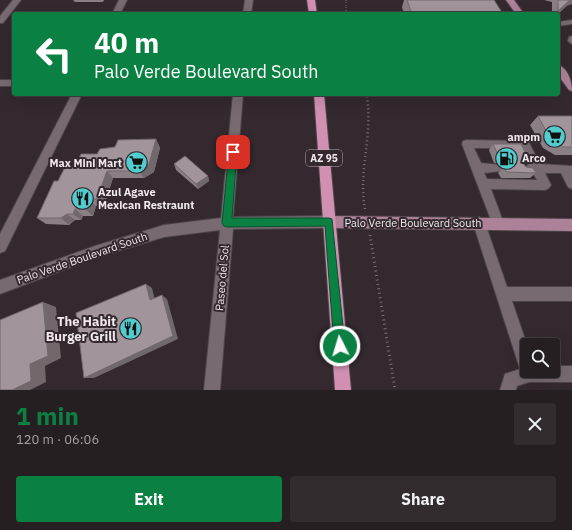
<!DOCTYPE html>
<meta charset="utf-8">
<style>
:root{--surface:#261f22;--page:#322c2f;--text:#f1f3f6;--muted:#a4a2a5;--line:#423d40;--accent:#0b8043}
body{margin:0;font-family:"IBM Plex Sans",sans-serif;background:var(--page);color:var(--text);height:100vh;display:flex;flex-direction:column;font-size:15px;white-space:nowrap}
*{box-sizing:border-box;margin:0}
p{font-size:13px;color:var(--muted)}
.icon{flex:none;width:22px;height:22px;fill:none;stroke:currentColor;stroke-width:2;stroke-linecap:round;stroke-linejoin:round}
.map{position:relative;height:390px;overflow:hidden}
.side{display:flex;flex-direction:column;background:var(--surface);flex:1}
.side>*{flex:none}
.banner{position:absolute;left:12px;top:12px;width:548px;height:84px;border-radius:4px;box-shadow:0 4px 16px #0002,0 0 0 1px var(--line);background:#0b8043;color:#fff;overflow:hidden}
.controls{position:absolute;left:520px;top:338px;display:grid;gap:8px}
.controls a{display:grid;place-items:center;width:40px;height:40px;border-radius:4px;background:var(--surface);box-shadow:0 4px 16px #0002,0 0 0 1px var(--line);font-size:20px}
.pin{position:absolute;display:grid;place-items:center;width:34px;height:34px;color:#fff;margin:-17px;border-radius:8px;box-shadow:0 2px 6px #0006}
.me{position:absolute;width:44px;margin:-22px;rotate:355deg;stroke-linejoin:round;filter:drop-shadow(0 0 3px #0008)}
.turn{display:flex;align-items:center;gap:14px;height:84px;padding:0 16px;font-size:18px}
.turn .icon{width:52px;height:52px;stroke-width:2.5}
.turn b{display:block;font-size:28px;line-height:34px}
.round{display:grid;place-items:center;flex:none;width:42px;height:42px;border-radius:4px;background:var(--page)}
.summary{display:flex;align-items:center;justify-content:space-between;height:68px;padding:0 16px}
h1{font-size:24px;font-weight:700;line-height:30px;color:var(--accent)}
.action{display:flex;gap:8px;margin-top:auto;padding:8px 16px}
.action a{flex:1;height:46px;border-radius:4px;background:var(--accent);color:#fff;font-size:16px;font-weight:700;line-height:46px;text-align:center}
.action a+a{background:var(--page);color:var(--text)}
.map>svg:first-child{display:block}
</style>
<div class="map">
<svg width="572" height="390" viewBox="0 0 572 390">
<rect width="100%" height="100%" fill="#33292e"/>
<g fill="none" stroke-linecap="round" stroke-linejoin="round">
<defs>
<path id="minor" d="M13,0H21L3,23H0V16Z
M119,0H127L120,14H112Z
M245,0H253L251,14H243Z
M572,20V24L558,26V22Z
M572,36V44L568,41L569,37Z
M0,80H14V86H0Z
M72,94H82L5,251L0,253V234Z
M233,94H243L233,217L329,216L333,218L335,222L333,226L329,228L233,229L220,390H204L220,230L164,237L95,258L0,294V280L95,246L164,225L221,218Z
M467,140L528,141L540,164L572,166V189L568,187L561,173H545L551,185L549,188L545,190L491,189L504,224L502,228L498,230L494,228L462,144L463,141ZM474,148H521L529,164L525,168L527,171L533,173L537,180L487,179L484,173L501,171L503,168L501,165L481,163Z
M479,217L483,219L485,223L507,287H572V301H512L527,345V371H553V366H572V382H529L517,386L516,390H500L505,374L520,369L473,223L475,219Z"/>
<path id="major" d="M506,0H514L524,14H516Z
M558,65C568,68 572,82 572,91L569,90L558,75Z
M329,216L572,219V231L329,228L325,226L323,222L325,218Z"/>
<path id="highway" d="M307,0H315L317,14H309Z
M314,94H324L351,390H335Z"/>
</defs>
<!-- minor casing -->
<use href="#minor" stroke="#4d454a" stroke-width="2"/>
<!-- major casing -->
<use href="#major" stroke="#4d454a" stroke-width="2"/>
<!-- highway casing -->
<use href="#highway" stroke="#4d454a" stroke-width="2"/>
<!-- path-far2 -->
<path stroke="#7a7175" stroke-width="2" stroke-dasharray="0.5 2" stroke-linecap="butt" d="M346,0V14
M367,94L368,98"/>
<!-- path-far1 -->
<path stroke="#7a7175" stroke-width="2.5" stroke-dasharray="1 3" stroke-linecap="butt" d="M365,209C358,172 373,135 367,97"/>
<!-- path -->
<path stroke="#7a7175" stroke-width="3" stroke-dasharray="1 3.5" stroke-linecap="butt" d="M370,235L395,390"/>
<!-- minor -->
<use href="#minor" fill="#776b71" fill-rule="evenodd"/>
<!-- major -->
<use href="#major" fill="#ad8198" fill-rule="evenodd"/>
<!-- highway -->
<use href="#highway" fill="#d190b2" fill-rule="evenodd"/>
</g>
<!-- wall -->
<path fill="#8a7f84" d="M73,0H104L103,2H75Z
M404,0H494L503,14H404L402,7Z
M544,0H572L558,14H552V2Z
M538,116H572V155H555L543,148L530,125Z
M156,139L160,148L154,172L144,178H113L104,206H96L93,216H83L81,220H75L69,225L46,224L37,218L58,181L75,167L115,147Z
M493,144L524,162L523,163L526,167L536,173L530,178H501L498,173L504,167L501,164L494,163L489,150Z
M174,164L208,176L209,181L198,189L176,170Z"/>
<!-- shaded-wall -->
<path fill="#71686c" d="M570,0H572V4L567,6L558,14H556L558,11Z
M156,139L160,148L154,172L144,178L139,171Z
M107,171L113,178L104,206L97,199Z
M208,176L209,181L198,189L196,184Z
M89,199L96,206L93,216L85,209Z
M75,209L83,216L81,220L73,214Z
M67,214L75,220L69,225L61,218Z
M146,284L152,288L156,304L150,300Z
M162,295L167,299L178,339L94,378H84Z
M43,302L56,307L61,358L45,366L46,382L30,390H12L30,364Z"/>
<!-- building -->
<path fill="#a1949a" stroke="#71686c" d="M407,0H494L503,14H412Z
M558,0H570L558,11Z
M538,116H572V147H564L551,140Z
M156,139L149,164L139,171H107L97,199H89L85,209H75L73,214H67L61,218H37L54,181H58L65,167H75L81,154H97L100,149L115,147L118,140Z
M493,144H521L528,158L525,159L523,163L526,167L533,168L536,173L506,172L504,167L507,166L509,162L506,158L499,157Z
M185,156L208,176L196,184L174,164Z
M146,284L150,300L162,295L173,336L84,378L76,313Z
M43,302L48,356L30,364L31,381L12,390H0V320Z"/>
<!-- route -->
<path fill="#0b8043" stroke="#07532c" d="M233,149L237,152L232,218H329L332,219L345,346L344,350L340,351L335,350L334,346L325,226L227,227L224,226L222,223L229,152Z"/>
<!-- icons -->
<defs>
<symbol id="supermarket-disc" viewBox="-11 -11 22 22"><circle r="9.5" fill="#52cdcf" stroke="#33292e"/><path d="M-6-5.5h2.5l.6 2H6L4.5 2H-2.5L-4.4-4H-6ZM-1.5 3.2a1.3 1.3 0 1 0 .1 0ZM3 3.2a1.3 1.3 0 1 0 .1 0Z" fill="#111"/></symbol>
<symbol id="fuel-disc" viewBox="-11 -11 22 22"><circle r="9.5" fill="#52cdcf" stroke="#33292e"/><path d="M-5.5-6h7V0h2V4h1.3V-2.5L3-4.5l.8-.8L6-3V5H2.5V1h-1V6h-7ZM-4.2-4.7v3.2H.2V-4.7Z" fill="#111"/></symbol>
<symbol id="restaurant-disc" viewBox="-11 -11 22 22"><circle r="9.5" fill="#52cdcf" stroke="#33292e"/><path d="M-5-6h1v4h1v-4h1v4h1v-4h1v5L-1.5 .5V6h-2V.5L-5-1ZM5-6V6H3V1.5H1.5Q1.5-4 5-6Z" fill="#111"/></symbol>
</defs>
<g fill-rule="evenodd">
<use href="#supermarket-disc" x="542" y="124" width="25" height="25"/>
<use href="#fuel-disc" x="494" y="146" width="25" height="25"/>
<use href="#supermarket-disc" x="124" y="150" width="25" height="25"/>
<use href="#restaurant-disc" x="70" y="186" width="25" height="25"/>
<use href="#restaurant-disc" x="118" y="316" width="25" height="25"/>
</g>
<g text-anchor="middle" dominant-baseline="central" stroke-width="4" stroke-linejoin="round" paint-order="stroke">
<!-- shield labels -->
<rect fill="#33292e" stroke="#b7afb4" stroke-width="1" x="306" y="150" width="36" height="16" rx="3"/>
<g font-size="10" font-weight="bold" fill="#f0e9ed">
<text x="324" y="158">AZ 95</text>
</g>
<!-- poi labels -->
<g font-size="11" font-weight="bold" fill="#f0e9ed" stroke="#33292e" text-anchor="end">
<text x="540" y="137">ampm</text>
<text x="522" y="158" text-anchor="start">Arco</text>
<text x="122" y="163">Max Mini Mart</text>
<text x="98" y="192" text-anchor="start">Azul Agave<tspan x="98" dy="13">Mexican Restraunt</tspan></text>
</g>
<!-- street labels -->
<g font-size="11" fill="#f0e9ed" stroke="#33292e">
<text x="413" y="223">Palo Verde Boulevard South</text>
<text transform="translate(82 258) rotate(-19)">Palo Verde Boulevard South</text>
<text transform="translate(222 278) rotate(-85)">Paseo del Sol</text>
</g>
<!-- near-poi labels -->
<g font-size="13" font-weight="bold" fill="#f0e9ed" stroke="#33292e" text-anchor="end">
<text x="116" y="321">The Habit<tspan x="116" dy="15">Burger Grill</tspan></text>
</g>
</g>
</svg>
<div class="controls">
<a><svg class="icon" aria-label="search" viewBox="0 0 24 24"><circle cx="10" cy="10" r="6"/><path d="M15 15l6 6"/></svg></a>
</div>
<div class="pin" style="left:233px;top:152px;background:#d93025"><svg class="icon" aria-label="arrive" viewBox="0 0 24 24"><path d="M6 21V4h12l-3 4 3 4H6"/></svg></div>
<svg class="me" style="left:340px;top:346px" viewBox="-20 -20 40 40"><circle r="17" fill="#0b8043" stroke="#fff" stroke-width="3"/><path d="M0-11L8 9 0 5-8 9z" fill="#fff"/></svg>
<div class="banner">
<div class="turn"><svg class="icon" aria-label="left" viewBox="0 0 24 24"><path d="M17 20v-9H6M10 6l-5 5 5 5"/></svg><div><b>40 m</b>Palo Verde Boulevard South</div></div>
</div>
</div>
<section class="side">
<div class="summary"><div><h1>1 min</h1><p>120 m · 06:06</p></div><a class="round"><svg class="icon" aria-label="close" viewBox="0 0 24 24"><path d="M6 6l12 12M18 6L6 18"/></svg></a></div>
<div class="action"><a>Exit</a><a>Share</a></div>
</section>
